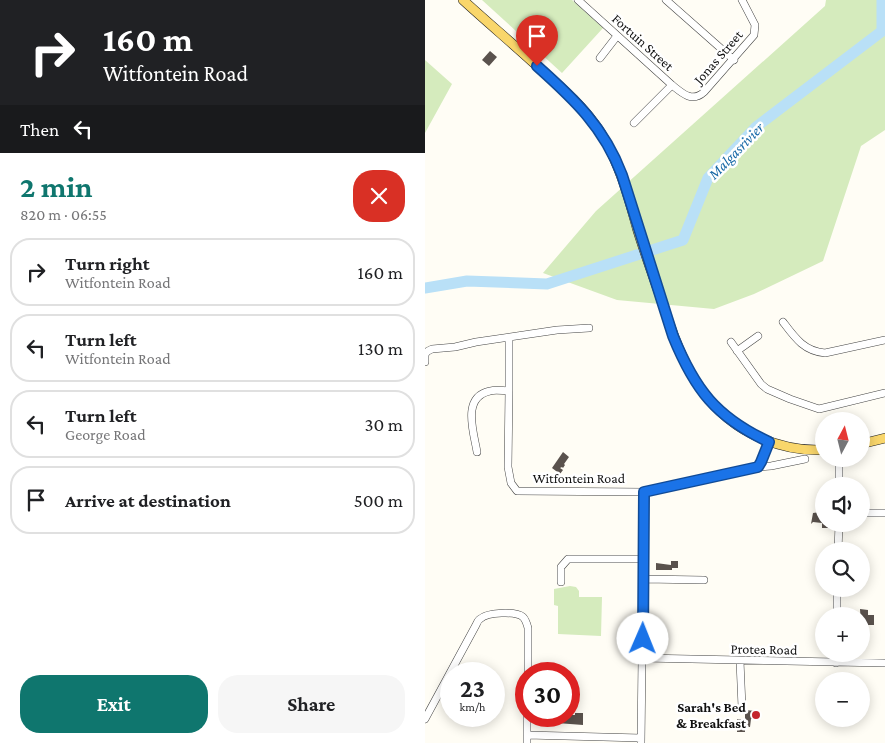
<!DOCTYPE html>
<meta charset="utf-8">
<style>
:root{--surface:#fff;--page:#f6f6f6;--text:#202124;--muted:#757577;--line:#e0e0e0;--accent:#0f766e}
body{margin:0;font-family:"Crimson Pro",serif;background:var(--page);color:var(--text);height:100vh;display:flex;flex-direction:column;font-size:19px;white-space:nowrap}
*{box-sizing:border-box;margin:0}
p{font-size:16px;color:var(--muted)}
.icon{flex:none;width:28px;height:28px;fill:none;stroke:currentColor;stroke-width:2;stroke-linecap:round;stroke-linejoin:round}
.map{position:relative;flex:1;overflow:hidden}
.details{display:flex;flex-direction:column;background:var(--surface);width:425px}
.details>*{flex:none}
.top-card{background:#202124;color:#fff;overflow:hidden}
.needle{width:32px;rotate:7deg}
.tools{position:absolute;left:390px;top:412px;display:grid;gap:10px}
.tools a{display:grid;place-items:center;width:55px;height:55px;border-radius:50%;background:var(--surface);box-shadow:0 2px 12px #0003;font-size:25px}
.speed{position:absolute;left:15px;top:662px;display:flex;gap:10px;font-size:25px;font-weight:700;text-align:center}
.speed>*{display:grid;place-content:center;width:65px;height:65px;border-radius:50%;background:var(--surface);box-shadow:0 2px 12px #0003;line-height:1}
.speed small{font-size:12px;font-weight:400}
.speed .limit{border:8px solid #d22;background:#fff;color:#111}
.pin{position:absolute;display:grid;place-items:center;width:42px;height:42px;color:#fff;margin:-51px -21px;border-radius:50% 50% 50% 0;rotate:-45deg;box-shadow:0 0 5px #0007}
.pin .icon{rotate:45deg}
.me{position:absolute;width:55px;margin:-28px;rotate:1deg;stroke-linejoin:round;filter:drop-shadow(0 0 4px #0008)}
.turn{display:flex;align-items:center;gap:18px;height:105px;padding:0 20px;font-size:22px}
.turn .icon{width:65px;height:65px;stroke-width:2.5}
.turn b{display:block;font-size:35px;line-height:42px}
.then{display:flex;align-items:center;height:48px;padding:0 20px;background:#0003;gap:10px;font-size:19px}
.round{display:grid;place-items:center;flex:none;width:52px;height:52px;border-radius:20px;background:var(--page)}
.summary{display:flex;align-items:center;justify-content:space-between;height:85px;padding:0 20px}
h1{font-size:30px;font-weight:700;line-height:38px;color:var(--accent)}
.action{display:flex;gap:10px;margin-top:auto;padding:10px 20px}
.action a{flex:1;height:58px;border-radius:20px;background:var(--accent);color:#fff;font-size:20px;font-weight:700;line-height:58px;text-align:center}
.action a+a{background:var(--page);color:var(--text)}
ul{padding:0;list-style:none}
li{display:flex;align-items:center;gap:15px;height:68px;margin:0 10px 8px;padding:0 10px;border:2px solid var(--line);border-radius:20px}
li div{flex:1}
li b{display:block;font-size:19px}
li em{font-style:normal}
main{display:flex;flex:1;min-height:0}
.map>svg:first-child{display:block}
</style>
<main>
<section class="details">
<div class="top-card">
<div class="turn"><svg class="icon" aria-label="right" viewBox="0 0 24 24"><path d="M7 20v-9h11M14 6l5 5-5 5"/></svg><div><b>160 m</b>Witfontein Road</div></div>
<div class="then">Then<svg class="icon" aria-label="left" viewBox="0 0 24 24"><path d="M17 20v-9H6M10 6l-5 5 5 5"/></svg></div>
</div>
<div class="summary"><div><h1>2 min</h1><p>820 m · 06:55</p></div><a class="round" style="background:#d93025;color:#fff"><svg class="icon" aria-label="close" viewBox="0 0 24 24"><path d="M6 6l12 12M18 6L6 18"/></svg></a></div>
<ul>
<li><svg class="icon" aria-label="right" viewBox="0 0 24 24"><path d="M7 20v-9h11M14 6l5 5-5 5"/></svg><div><b>Turn right</b><p>Witfontein Road</p></div><em>160 m</em></li>
<li><svg class="icon" aria-label="left" viewBox="0 0 24 24"><path d="M17 20v-9H6M10 6l-5 5 5 5"/></svg><div><b>Turn left</b><p>Witfontein Road</p></div><em>130 m</em></li>
<li><svg class="icon" aria-label="left" viewBox="0 0 24 24"><path d="M17 20v-9H6M10 6l-5 5 5 5"/></svg><div><b>Turn left</b><p>George Road</p></div><em>30 m</em></li>
<li><svg class="icon" aria-label="arrive" viewBox="0 0 24 24"><path d="M6 21V4h12l-3 4 3 4H6"/></svg><div><b>Arrive at destination</b></div><em>500 m</em></li>
</ul>
<div class="action"><a>Exit</a><a>Share</a></div>
</section>
<div class="map">
<svg width="460" height="743" viewBox="0 0 460 743">
<rect width="100%" height="100%" fill="#fffdf5"/>
<!-- green -->
<path fill="#d5ebbd" d="M57,0H147L178,28L137,73Z
M401,0H460V130L436,146L398,261L329,294L289,309L192,300L118,273L171,211L400,6Z
M0,60L27,84L0,133Z
M145,586L151,587L154,591V597H177L176,636L133,634V606L129,605V589Z"/>
<g fill="none" stroke-linecap="round" stroke-linejoin="round">
<!-- river -->
<path stroke="#b9e0f7" stroke-width="11" d="M0,288L42,281L122,284L258,240L283,178L331,127L457,31V0"/>
</g>
<!-- building -->
<path fill="#5a524d" d="M65,51L72,57L64,66L57,60Z
M138,452L144,457L139,464L140,465L138,468L137,467L135,468L138,470L135,474L127,468Z
M395,512L399,513V524H403V528H397V523L388,522L386,524L388,513Z
M246,561H253V568H247V570H231V563L246,565Z
M435,609L443,610V615H449V625H436Z
M320,710L331,711V719H326L325,727H320V732H312V719H320Z
M150,713H158V725L132,723V716H144V715H150Z"/>
<g fill="none" stroke-linecap="round" stroke-linejoin="round">
<defs>
<path id="minor" d="M153,0L247,85C257,93 267,103 279,92L329,35L330,25L317,0
M241,0L309,60
M175,58L192,36
M209,123L247,85
M358,322C370,338 379,351 400,353L460,340
M306,342L336,384L342,389L365,399L394,409L460,393
M312,351L333,336
M0,362V354L3,351L7,349L30,347L51,342L132,330L164,328
M84,391L83,467L86,483L92,491L219,492L333,467L336,462L344,442
M52,452C49,433 36,397 65,391C71,389 78,391 84,391V338
M333,467L346,466L380,459
M414,486V459
M436,513H460
M413,551L414,524
M219,579L279,580
M136,582V567L143,559H219
M412,616V589
M218,658L460,663
M315,661L317,707
M411,663V654
M0,719L51,625C52,623 53,620 55,619C62,612 91,611 98,617C101,620 102,624 103,628V674
M102,735L216,738
M102,743V716
M216,743L219,492"/>
<path id="major" d="M38,0C62,22 87,43 111,65C135,86 159,106 176,133C194,163 203,195 212,228C219,251 227,273 235,296C254,353 272,407 329,435C350,445 375,451 399,450
M436,444L460,438"/>
</defs>
<!-- minor casing -->
<use href="#minor" stroke="#444" stroke-width="8"/>
<!-- major casing -->
<use href="#major" stroke="#222" stroke-width="10"/>
<!-- minor -->
<use href="#minor" stroke="#fff" stroke-width="7"/>
<!-- major -->
<use href="#major" stroke="#f9d66b" stroke-width="9"/>
</g>
<g fill="none" stroke-linecap="round" stroke-linejoin="round">
<defs>
<path id="route" d="M112,66C149,99 179,127 197,175L248,336C270,390 291,417 344,442L336,462L333,467L219,492L218,639"/>
</defs>
<!-- route casing -->
<use href="#route" stroke="#114b97" stroke-width="12"/>
<!-- route -->
<use href="#route" stroke="#1a73e8" stroke-width="9"/>
</g>
<!-- markers -->
<circle fill="#c4262e" stroke="#fff" stroke-width="2" cx="331" cy="715" r="5"/>
<g text-anchor="middle" dominant-baseline="central" stroke-width="5" stroke-linejoin="round" paint-order="stroke">
<!-- street labels -->
<g font-size="14" fill="#111" stroke="#fff">
<text transform="translate(218 42) rotate(42)">Fortuin Street</text>
<text transform="translate(293 57) rotate(-49)">Jonas Street</text>
<text x="154" y="478">Witfontein Road</text>
<text transform="translate(339 649) rotate(1)">Protea Road</text>
</g>
<!-- poi labels -->
<g font-size="14" font-weight="bold" fill="#111" stroke="#fff" text-anchor="end">
<text x="321" y="707">Sarah's Bed<tspan x="321" dy="16">&amp; Breakfast</tspan></text>
</g>
<!-- water labels -->
<g font-size="15" font-style="italic" fill="#1768a6" stroke="#fff">
<text transform="translate(311 151) rotate(-46)">Malgasrivier</text>
</g>
</g>
</svg>
<div class="tools">
<a><svg class="needle" viewBox="-14 -14 28 28"><path d="M0-13l5 13h-10z" fill="#e53935"/><path d="M0 13l5-13h-10z" fill="#757577"/></svg></a>
<a><svg class="icon" aria-label="sound" viewBox="0 0 24 24"><path d="M4 9h4l5-4v14l-5-4H4zM17 9q2 3 0 6"/></svg></a>
<a><svg class="icon" aria-label="search" viewBox="0 0 24 24"><circle cx="10" cy="10" r="6"/><path d="M15 15l6 6"/></svg></a>
<a>+</a>
<a>−</a>
</div>
<div class="speed"><div>23<small>km/h</small></div><div class="limit">30</div></div>
<div class="pin" style="left:112px;top:66px;background:#d93025"><svg class="icon" aria-label="arrive" viewBox="0 0 24 24"><path d="M6 21V4h12l-3 4 3 4H6"/></svg></div>
<svg class="me" style="left:218px;top:639px" viewBox="-20 -20 40 40"><circle r="19" fill="#fff"/><path d="M0-13L10 11 0 6-10 11z" fill="#1a73e8"/></svg>
</div>
</main>
